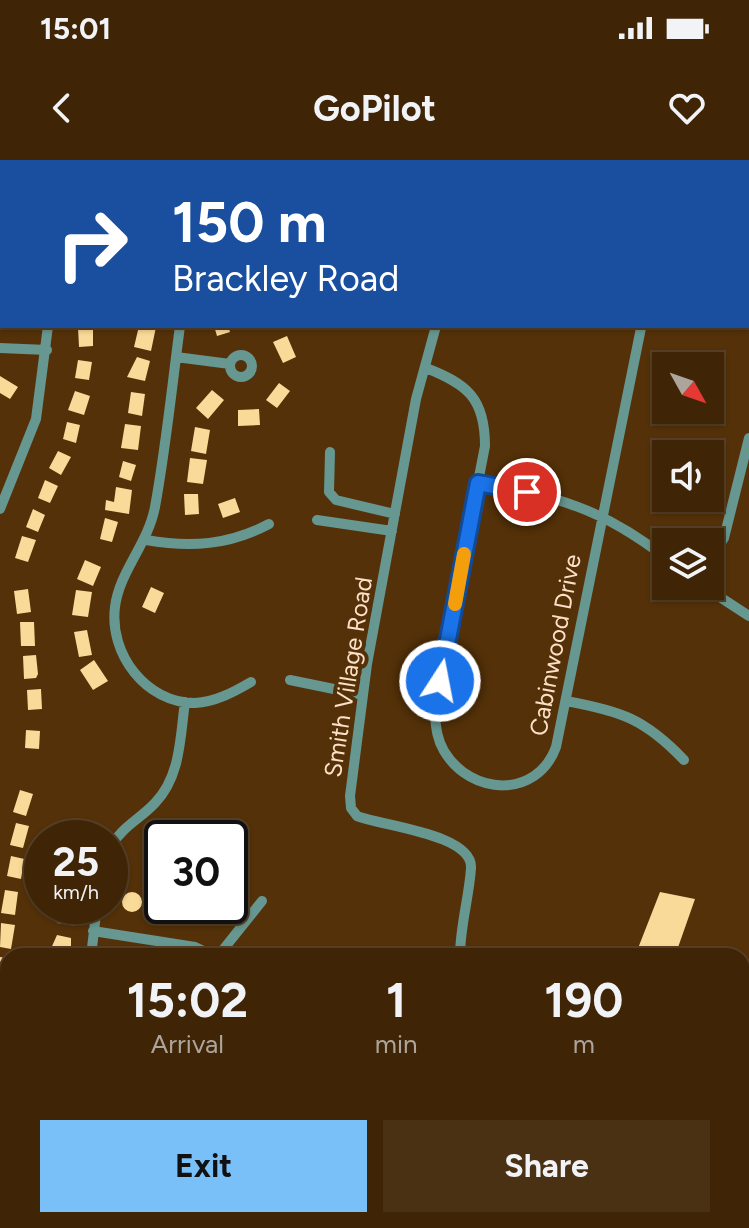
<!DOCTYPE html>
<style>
:root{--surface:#3f2506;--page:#4a3114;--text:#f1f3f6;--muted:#ada59b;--line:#584228;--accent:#79bff8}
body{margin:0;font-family:Figtree,sans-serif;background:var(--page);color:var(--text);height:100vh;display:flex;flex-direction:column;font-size:30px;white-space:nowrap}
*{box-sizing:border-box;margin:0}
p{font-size:26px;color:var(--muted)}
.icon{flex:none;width:44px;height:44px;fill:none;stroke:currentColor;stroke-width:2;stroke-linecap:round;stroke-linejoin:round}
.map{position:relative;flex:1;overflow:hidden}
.sheet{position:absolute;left:0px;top:788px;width:750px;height:280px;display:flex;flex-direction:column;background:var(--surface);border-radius:24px 24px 0 0;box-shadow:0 2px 6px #0004,0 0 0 2px var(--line)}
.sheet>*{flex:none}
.guide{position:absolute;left:0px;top:0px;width:750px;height:168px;box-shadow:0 2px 6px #0004,0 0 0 2px var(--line);background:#1a4fa0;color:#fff;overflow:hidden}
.needle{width:52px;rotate:130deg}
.tools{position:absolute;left:652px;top:192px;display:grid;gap:16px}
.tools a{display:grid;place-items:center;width:72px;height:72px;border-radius:0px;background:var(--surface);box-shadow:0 2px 6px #0004,0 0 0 2px var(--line);font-size:40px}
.speed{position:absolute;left:24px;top:660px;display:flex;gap:16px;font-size:40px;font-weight:700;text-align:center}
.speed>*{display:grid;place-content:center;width:104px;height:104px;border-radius:50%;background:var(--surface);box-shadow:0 2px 6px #0004,0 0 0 2px var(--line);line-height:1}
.speed small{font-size:20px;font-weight:400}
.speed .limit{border:4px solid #111;border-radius:12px;background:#fff;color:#111}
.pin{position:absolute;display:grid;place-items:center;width:68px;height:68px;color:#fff;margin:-34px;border:4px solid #fff;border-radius:50%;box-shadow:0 2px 8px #0007}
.me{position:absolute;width:88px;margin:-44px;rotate:11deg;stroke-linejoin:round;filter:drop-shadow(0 0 6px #0008)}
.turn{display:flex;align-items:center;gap:28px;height:168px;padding:0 40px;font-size:36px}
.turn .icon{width:104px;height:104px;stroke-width:2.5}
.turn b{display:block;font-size:56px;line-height:68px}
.eta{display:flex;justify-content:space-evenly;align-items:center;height:136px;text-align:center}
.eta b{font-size:48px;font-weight:700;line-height:56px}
.button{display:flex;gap:16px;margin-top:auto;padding:16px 40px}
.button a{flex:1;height:92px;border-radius:0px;background:var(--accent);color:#111;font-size:32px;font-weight:700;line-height:92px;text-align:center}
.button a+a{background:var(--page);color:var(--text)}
.status{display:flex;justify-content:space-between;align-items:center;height:56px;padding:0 40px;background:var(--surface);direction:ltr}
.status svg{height:22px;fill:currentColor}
header{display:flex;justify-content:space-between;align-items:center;height:104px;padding:0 40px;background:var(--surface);font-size:36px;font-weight:700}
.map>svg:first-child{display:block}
</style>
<div class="status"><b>15:01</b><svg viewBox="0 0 49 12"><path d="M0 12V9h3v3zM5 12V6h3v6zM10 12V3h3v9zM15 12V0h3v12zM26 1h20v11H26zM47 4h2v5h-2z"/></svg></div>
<header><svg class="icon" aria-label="back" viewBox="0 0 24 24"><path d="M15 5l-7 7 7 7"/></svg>GoPilot<svg class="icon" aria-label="heart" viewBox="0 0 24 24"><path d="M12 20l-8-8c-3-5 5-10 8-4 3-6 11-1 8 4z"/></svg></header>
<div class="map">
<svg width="749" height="1068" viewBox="0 0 749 1068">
<rect width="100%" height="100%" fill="#543108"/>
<!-- building -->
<path fill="#fada98" d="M93,166V186L79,187L78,167Z
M139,166L156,167L151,191L134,187Z
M214,166H228L230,172L217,176Z
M287,176L296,197L283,203L273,182Z
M137,197L150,201L145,221L127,217Z
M78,200L92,202L89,220L75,218Z
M0,216L18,227L10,239L0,233Z
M279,223L290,231L277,248L266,240Z
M212,230L224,240L208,259L196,248Z
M75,231L90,236L84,255L68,250Z
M131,232L145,234L142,256L128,253Z
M259,249L260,265L238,266V250Z
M67,262L80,265L76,283L63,279Z
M125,264L141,266L138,290L121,288Z
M195,267L210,270L206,294L191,291Z
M58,291L71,297L61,315L49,308Z
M190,298L207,300L203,324L187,322Z
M123,301L136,305L131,321L119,317Z
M45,320L58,326L50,343L38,338Z
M116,327L132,330L129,354L105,350L106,340L114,342Z
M184,334H198L199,354L185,355Z
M235,338L240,352L223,358L218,344Z
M33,349L45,355L38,372L26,367Z
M105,358L118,362L112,382L100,379Z
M22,376L36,380L28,402L15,398Z
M85,400L101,407L93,426L77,419Z
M151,427L164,433L155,453L142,447Z
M28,429L31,452L17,454L14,431Z
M76,430L92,432L88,457L72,455Z
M20,462H34L35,486H21Z
M87,470L92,495L79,497L74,472Z
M36,495L38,514L36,518L24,519L23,496Z
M94,500L108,521L93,530L80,510Z
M41,529L42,549L28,550L27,530Z
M26,570L40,571L39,589L25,588Z
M20,630L33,634L26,656L13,652Z
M16,663L29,666L23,688L10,685Z
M11,696L29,700L28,707H23L21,719L7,716Z
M5,730L18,732L15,755L1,753Z
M122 742a10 10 0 1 1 20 0a10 10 0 1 1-20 0Z
M660,732L695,739L675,796H635Z
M60,746H76V766L57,763Z
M1,763L15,765L11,789L0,787Z
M57,775L71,778V796L49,793Z
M695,788L718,796H692Z
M0,797L8,798L5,821L0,820Z
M0,830L7,831L3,854L0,853Z
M0,863H7L8,887L0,888Z
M176,1060H197L199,1062L193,1068H177L172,1063Z
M283,1060H308L300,1068H288Z"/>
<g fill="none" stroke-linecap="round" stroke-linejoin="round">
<!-- minor -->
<path stroke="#669790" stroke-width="10" d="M40,0V2
M559,2V0
M0,41L2,40
M180,166C172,226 166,287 155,347C148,384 119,412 115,447C109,494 146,543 195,543C215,542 234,532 251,522
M436,166L416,239L367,504L350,636L351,648L357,656C382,666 473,674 471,708C469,738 460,766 460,796
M0,188L47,190
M230 206a11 11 0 1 1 22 0a11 11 0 1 1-22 0Z
M176,197L230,204
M426,208C467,224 485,238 485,286L434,549C436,564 436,578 444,591C471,636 537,639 556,587L641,168
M330,292L329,332L336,340L395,354
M478,323C558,337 600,347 666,398
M0,349L36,259L48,166
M317,360L392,371
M146,380C191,388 229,385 269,364
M710,399L724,378L749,278
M703,426L749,456
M290,520L363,535
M566,541C621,551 645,559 684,600
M110,687C122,667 140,659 155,643C181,616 180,577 185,542
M93,771L195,787L214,796
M91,796L97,746
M218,796L262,741
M742,821L749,815
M742,863L749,844
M0,945L8,954
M742,955L749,963
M230,1068L239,1060
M637,1068L638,1060"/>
<!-- major -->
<path stroke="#88f4e6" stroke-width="12" d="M436,0L441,2
M474,0L478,2
M748,102H749"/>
</g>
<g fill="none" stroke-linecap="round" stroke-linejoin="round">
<defs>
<path id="route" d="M440,521L478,323L527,332"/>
</defs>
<!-- route casing -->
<use href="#route" stroke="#114b97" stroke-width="20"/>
<!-- route -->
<use href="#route" stroke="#1a73e8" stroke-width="14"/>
<!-- slow -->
<path stroke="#f59e0b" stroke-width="14" d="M455,444L464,394"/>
</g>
<g text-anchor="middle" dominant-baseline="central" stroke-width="8" stroke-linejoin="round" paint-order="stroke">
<!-- street labels -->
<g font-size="24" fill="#fce0c7" stroke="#543108">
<text transform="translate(555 485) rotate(-79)">Cabinwood Drive</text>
<text transform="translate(348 517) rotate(-81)">Smith Village Road</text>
</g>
</g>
</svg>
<div class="tools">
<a><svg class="needle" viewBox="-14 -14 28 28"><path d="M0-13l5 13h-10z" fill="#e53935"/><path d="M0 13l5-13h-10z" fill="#ada59b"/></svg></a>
<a><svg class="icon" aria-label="sound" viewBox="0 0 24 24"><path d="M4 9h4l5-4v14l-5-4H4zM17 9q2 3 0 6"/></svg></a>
<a><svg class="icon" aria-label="layers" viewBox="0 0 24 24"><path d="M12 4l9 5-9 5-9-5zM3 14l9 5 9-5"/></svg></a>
</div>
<div class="speed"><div>25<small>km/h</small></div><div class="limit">30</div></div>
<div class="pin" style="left:527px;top:332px;background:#d93025"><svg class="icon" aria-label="arrive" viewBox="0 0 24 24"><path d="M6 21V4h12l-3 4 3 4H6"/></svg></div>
<svg class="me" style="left:440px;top:521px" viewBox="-20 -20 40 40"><circle r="17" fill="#1a73e8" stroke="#fff" stroke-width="3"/><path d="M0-11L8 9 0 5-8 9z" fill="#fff"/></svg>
<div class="guide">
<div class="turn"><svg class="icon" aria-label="right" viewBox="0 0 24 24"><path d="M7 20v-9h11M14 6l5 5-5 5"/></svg><div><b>150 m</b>Brackley Road</div></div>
</div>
<section class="sheet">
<div class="eta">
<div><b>15:02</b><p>Arrival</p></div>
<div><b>1</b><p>min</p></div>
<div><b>190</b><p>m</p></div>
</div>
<div class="button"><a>Exit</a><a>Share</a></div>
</section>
</div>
